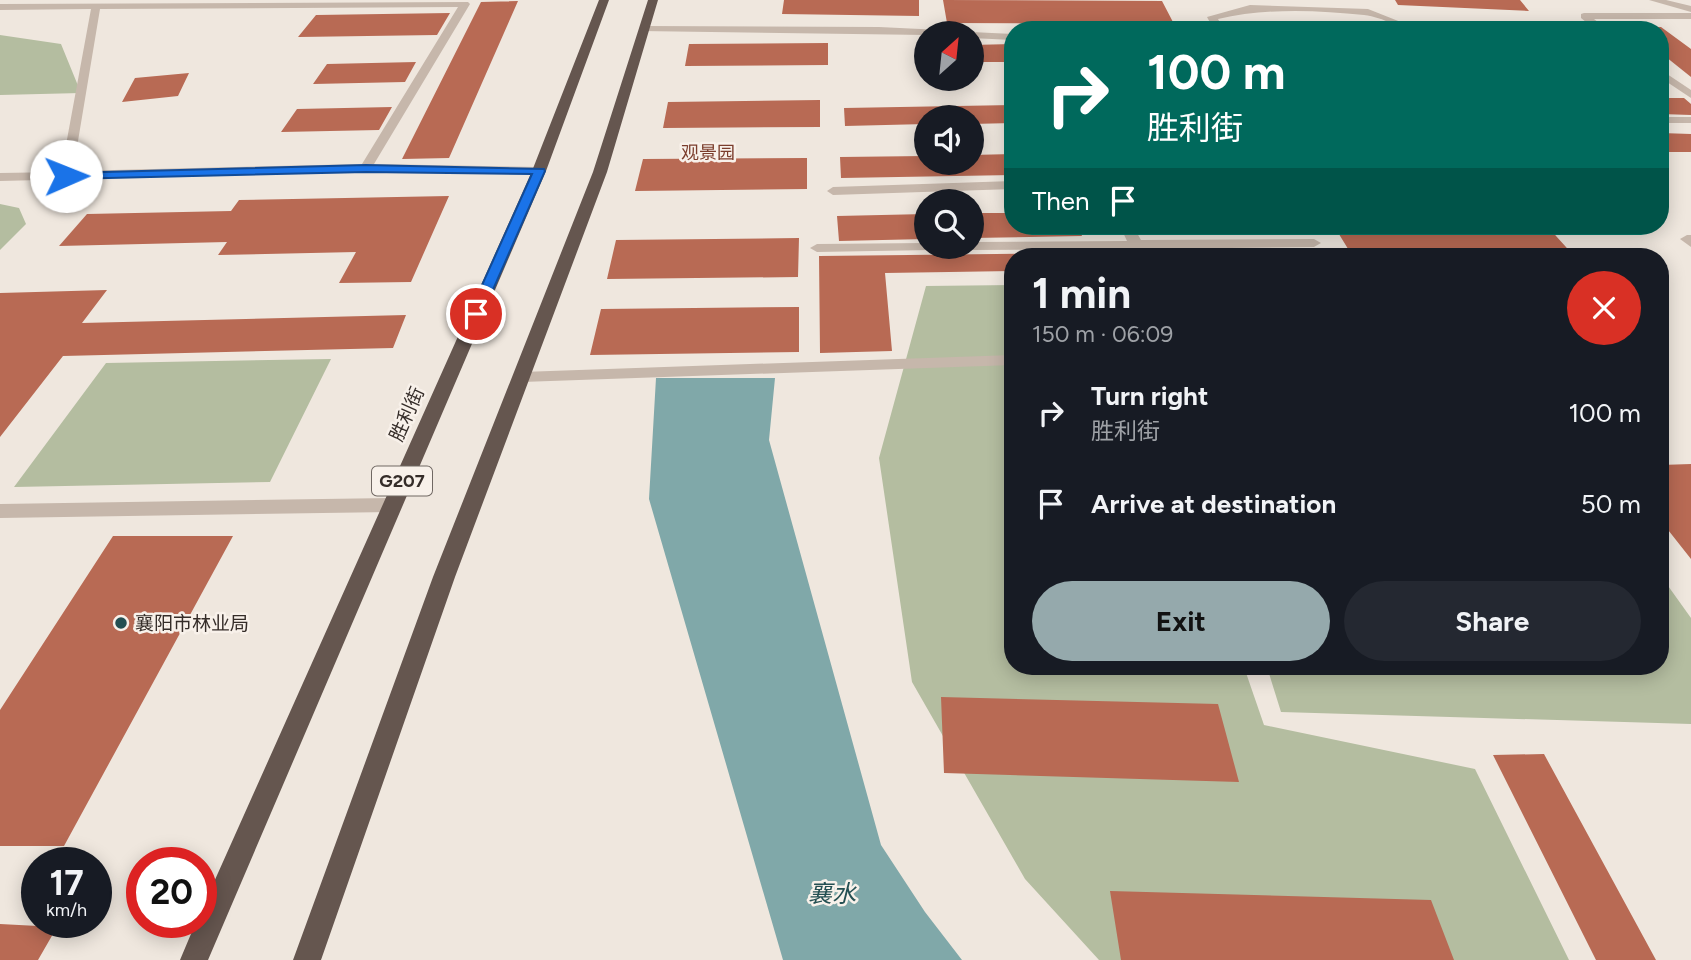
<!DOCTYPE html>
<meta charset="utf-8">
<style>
:root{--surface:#171b24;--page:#242831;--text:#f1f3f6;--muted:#9ea1a6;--accent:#95a9ac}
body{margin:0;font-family:Figtree,"Noto Sans SC",sans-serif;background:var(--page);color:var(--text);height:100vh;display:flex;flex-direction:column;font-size:26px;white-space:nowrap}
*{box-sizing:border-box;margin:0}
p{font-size:23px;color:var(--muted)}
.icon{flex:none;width:38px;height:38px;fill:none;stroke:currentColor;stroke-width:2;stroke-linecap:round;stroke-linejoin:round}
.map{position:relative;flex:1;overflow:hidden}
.sheet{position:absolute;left:1004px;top:248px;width:665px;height:427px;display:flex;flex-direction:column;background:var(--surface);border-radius:28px;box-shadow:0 4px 18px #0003}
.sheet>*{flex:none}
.top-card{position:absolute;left:1004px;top:21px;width:665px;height:214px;border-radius:28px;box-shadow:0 4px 18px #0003;background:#00695c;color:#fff;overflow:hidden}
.needle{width:46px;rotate:27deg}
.buttons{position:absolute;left:914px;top:21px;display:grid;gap:14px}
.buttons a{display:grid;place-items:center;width:70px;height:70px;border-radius:50%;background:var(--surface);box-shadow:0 4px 18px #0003;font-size:35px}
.speed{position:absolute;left:21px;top:847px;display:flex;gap:14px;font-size:35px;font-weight:700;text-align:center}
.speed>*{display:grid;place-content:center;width:91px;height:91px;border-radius:50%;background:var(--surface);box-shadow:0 4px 18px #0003;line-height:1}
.speed small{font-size:18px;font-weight:400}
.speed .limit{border:10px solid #d22;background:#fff;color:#111}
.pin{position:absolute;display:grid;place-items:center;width:60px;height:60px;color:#fff;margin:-30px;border:4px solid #fff;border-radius:50%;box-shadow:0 2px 7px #0007}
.me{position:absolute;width:77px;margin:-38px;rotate:89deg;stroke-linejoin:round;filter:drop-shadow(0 0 5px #0008)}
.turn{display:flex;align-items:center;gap:24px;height:147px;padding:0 28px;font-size:32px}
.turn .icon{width:91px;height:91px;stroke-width:2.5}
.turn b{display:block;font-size:49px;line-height:60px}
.then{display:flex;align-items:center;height:66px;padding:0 28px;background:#0003;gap:14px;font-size:26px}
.round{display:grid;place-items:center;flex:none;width:74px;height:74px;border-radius:37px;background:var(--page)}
.overview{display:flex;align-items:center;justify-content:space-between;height:119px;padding:0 28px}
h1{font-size:42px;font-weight:700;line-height:52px}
.button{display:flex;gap:14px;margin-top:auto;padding:14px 28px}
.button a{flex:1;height:80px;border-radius:42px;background:var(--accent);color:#111;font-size:28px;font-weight:700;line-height:80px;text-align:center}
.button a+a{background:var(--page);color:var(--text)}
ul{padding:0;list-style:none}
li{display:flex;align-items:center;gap:21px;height:91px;padding:0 28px}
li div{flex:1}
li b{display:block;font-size:26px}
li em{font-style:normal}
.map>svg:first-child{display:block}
</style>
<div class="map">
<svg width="1691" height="960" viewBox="0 0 1691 960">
<rect width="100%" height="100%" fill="#efe7de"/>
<!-- green -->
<path fill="#b4bda0" d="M0,35L61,44L81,93L0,95Z
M0,204L19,208L26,224L0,250Z
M1013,285V667H1244L1264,725L1475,769L1569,960H1099L1025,879L912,682L879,458L926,286Z
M331,359L270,482L14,487L106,363Z
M1661,576L1691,618V724L1281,712L1267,667H1661Z"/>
<!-- water -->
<path fill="#80a8a9" d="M656,378H775L769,440L881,845L925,912L962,960H783L649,499Z"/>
<!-- building -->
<path fill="#b86a54" d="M784,0H919V16L782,14Z
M943,0L1162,1L1174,24L947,23Z
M1395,0H1520L1529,11L1398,5Z
M518,1L449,158L402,159L481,2Z
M450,13L437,35L298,37L316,15Z
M1627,26L1661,27L1691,49V77L1661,53V30H1632Z
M828,43V65L685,66L689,44Z
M1013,44V62H971V45Z
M416,62L405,82L313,84L327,64Z
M189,73L178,96L122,102L135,78Z
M1661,98H1684L1691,104V115L1661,114Z
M820,100V127L663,128L668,102Z
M1013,105V123L971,124V117H926V124L845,126L844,108Z
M392,107L379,130L281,132L297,109Z
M1661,133L1691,134V152H1661Z
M1013,154V175L841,178L840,157L926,156V163H971V155Z
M807,158V189L635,191L643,159Z
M449,196L411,282L339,283L356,252L218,255L227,242L59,246L87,214L231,211L239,200Z
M971,213H1013V226H1078L1082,236L971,238Z
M926,214V239L839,241L837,216Z
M1334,226H1547L1575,257H1353Z
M799,238L798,277L607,279L616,240Z
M1091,253L1093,257H1013V271L885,273L892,351L820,353L819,256Z
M107,290L82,323L406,315L393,348L63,356L0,437V293Z
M799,307V352L590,355L601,309Z
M1691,464V559L1661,521V465Z
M113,536H233L64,846H0V710Z
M941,697L1218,704L1239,782L944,773Z
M1544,754L1656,960H1596L1493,755Z
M1110,891L1431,900L1454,960H1121Z
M0,924L57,927L38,960H0Z"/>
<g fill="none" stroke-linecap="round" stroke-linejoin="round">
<!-- service -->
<path fill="#c6b7ab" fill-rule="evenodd" d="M468,2L470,4L374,164L539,167L543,168V174L366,172L0,181V173L61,172L91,9L0,10V4ZM458,7L362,164L73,171L100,9Z
M1013,181V189L833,195L827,191L833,187Z
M1120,226H1133L1141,240L1314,239L1321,243L1314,247L1145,249L1149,257H1135L1131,249L971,250L965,247H971V242L1127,241Z
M1687,235H1691V247L1680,239Z
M926,243V247H933L931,250L817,252L810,248L817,244Z
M1013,355V365L522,382L514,377L522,372Z
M391,498L397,500L400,505L397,510L391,512L0,518V504Z"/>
<!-- minor -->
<path fill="#c6b7ab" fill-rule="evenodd" d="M1649,0H1666L1691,6V12Z
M1250,5L1368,9L1421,30C1400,30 1384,17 1364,15C1316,10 1264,8 1218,19L1224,30H1214L1207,17Z
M1584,13H1691V19H1594L1608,30H1596L1581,18V14Z
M644,26L879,27L941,30L946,33L926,35L640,31V27Z
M971,32L1013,34V40L971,38V33H967Z
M1661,70L1691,90V98L1661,78Z
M1661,117H1691V123H1661Z"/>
<!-- trunk -->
<path fill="#65564f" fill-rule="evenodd" d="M599,0H609L546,171L208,960H180L196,922H201V911L532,171Z
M648,0H658L607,172L455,577L321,960H293L433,577L593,172Z"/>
</g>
<!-- route -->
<path fill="#1a73e8" stroke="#114b97" stroke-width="2" d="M366,165L544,169L545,171L481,317L476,318L469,314L532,174L366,172L66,179L61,176L66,173Z"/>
<!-- markers -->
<circle fill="#244f52" stroke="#f8f1ea" stroke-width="2.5" cx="121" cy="623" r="7"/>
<g text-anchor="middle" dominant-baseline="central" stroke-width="5" stroke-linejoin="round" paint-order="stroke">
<!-- far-neighbourhood labels -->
<g font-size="18" fill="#7b3d2c" stroke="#f8f1ea">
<text x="708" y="153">观景园</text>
</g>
<!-- shield labels -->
<rect fill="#f8f1ea" stroke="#706863" stroke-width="2" x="372" y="466.5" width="60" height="29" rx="5"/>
<g font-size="18" font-weight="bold" fill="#352d29">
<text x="402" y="481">G207</text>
</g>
<!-- street labels -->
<g font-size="19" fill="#352d29" stroke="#f8f1ea">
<text transform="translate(407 414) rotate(-66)">胜利街</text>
</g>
<!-- poi labels -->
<g font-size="19" fill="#352d29" stroke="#f8f1ea" text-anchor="start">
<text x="135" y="623">襄阳市林业局</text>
</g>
<!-- near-water labels -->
<g font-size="24" font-style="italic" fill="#244f52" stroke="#f8f1ea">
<text x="832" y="893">襄水</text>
</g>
</g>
</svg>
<div class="buttons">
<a><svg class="needle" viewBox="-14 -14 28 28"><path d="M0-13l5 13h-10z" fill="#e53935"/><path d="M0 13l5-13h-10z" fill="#9ea1a6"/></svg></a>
<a><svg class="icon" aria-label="sound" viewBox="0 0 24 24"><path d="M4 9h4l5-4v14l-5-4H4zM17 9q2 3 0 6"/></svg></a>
<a><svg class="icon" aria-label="search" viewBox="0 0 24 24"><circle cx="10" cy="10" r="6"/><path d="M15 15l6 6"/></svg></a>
</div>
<div class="speed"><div>17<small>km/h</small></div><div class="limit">20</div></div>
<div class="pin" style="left:476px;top:314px;background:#d93025"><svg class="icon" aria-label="arrive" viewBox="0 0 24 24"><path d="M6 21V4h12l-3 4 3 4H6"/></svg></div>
<svg class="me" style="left:66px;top:176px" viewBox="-20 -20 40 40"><circle r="19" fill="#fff"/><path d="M0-13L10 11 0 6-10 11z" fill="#1a73e8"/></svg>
<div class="top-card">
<div class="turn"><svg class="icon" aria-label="right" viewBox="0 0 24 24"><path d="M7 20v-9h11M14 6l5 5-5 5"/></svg><div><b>100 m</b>胜利街</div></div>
<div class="then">Then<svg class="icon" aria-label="arrive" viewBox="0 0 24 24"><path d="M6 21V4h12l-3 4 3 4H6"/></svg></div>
</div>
<section class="sheet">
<div class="overview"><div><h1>1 min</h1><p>150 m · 06:09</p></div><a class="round" style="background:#d93025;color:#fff"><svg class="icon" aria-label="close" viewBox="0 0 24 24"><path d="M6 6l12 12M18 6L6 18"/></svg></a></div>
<ul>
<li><svg class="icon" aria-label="right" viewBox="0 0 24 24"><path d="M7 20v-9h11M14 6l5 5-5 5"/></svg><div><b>Turn right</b><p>胜利街</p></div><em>100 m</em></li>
<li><svg class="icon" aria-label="arrive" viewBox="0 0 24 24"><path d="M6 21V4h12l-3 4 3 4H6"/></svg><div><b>Arrive at destination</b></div><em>50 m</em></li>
</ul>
<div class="button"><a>Exit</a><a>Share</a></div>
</section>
</div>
